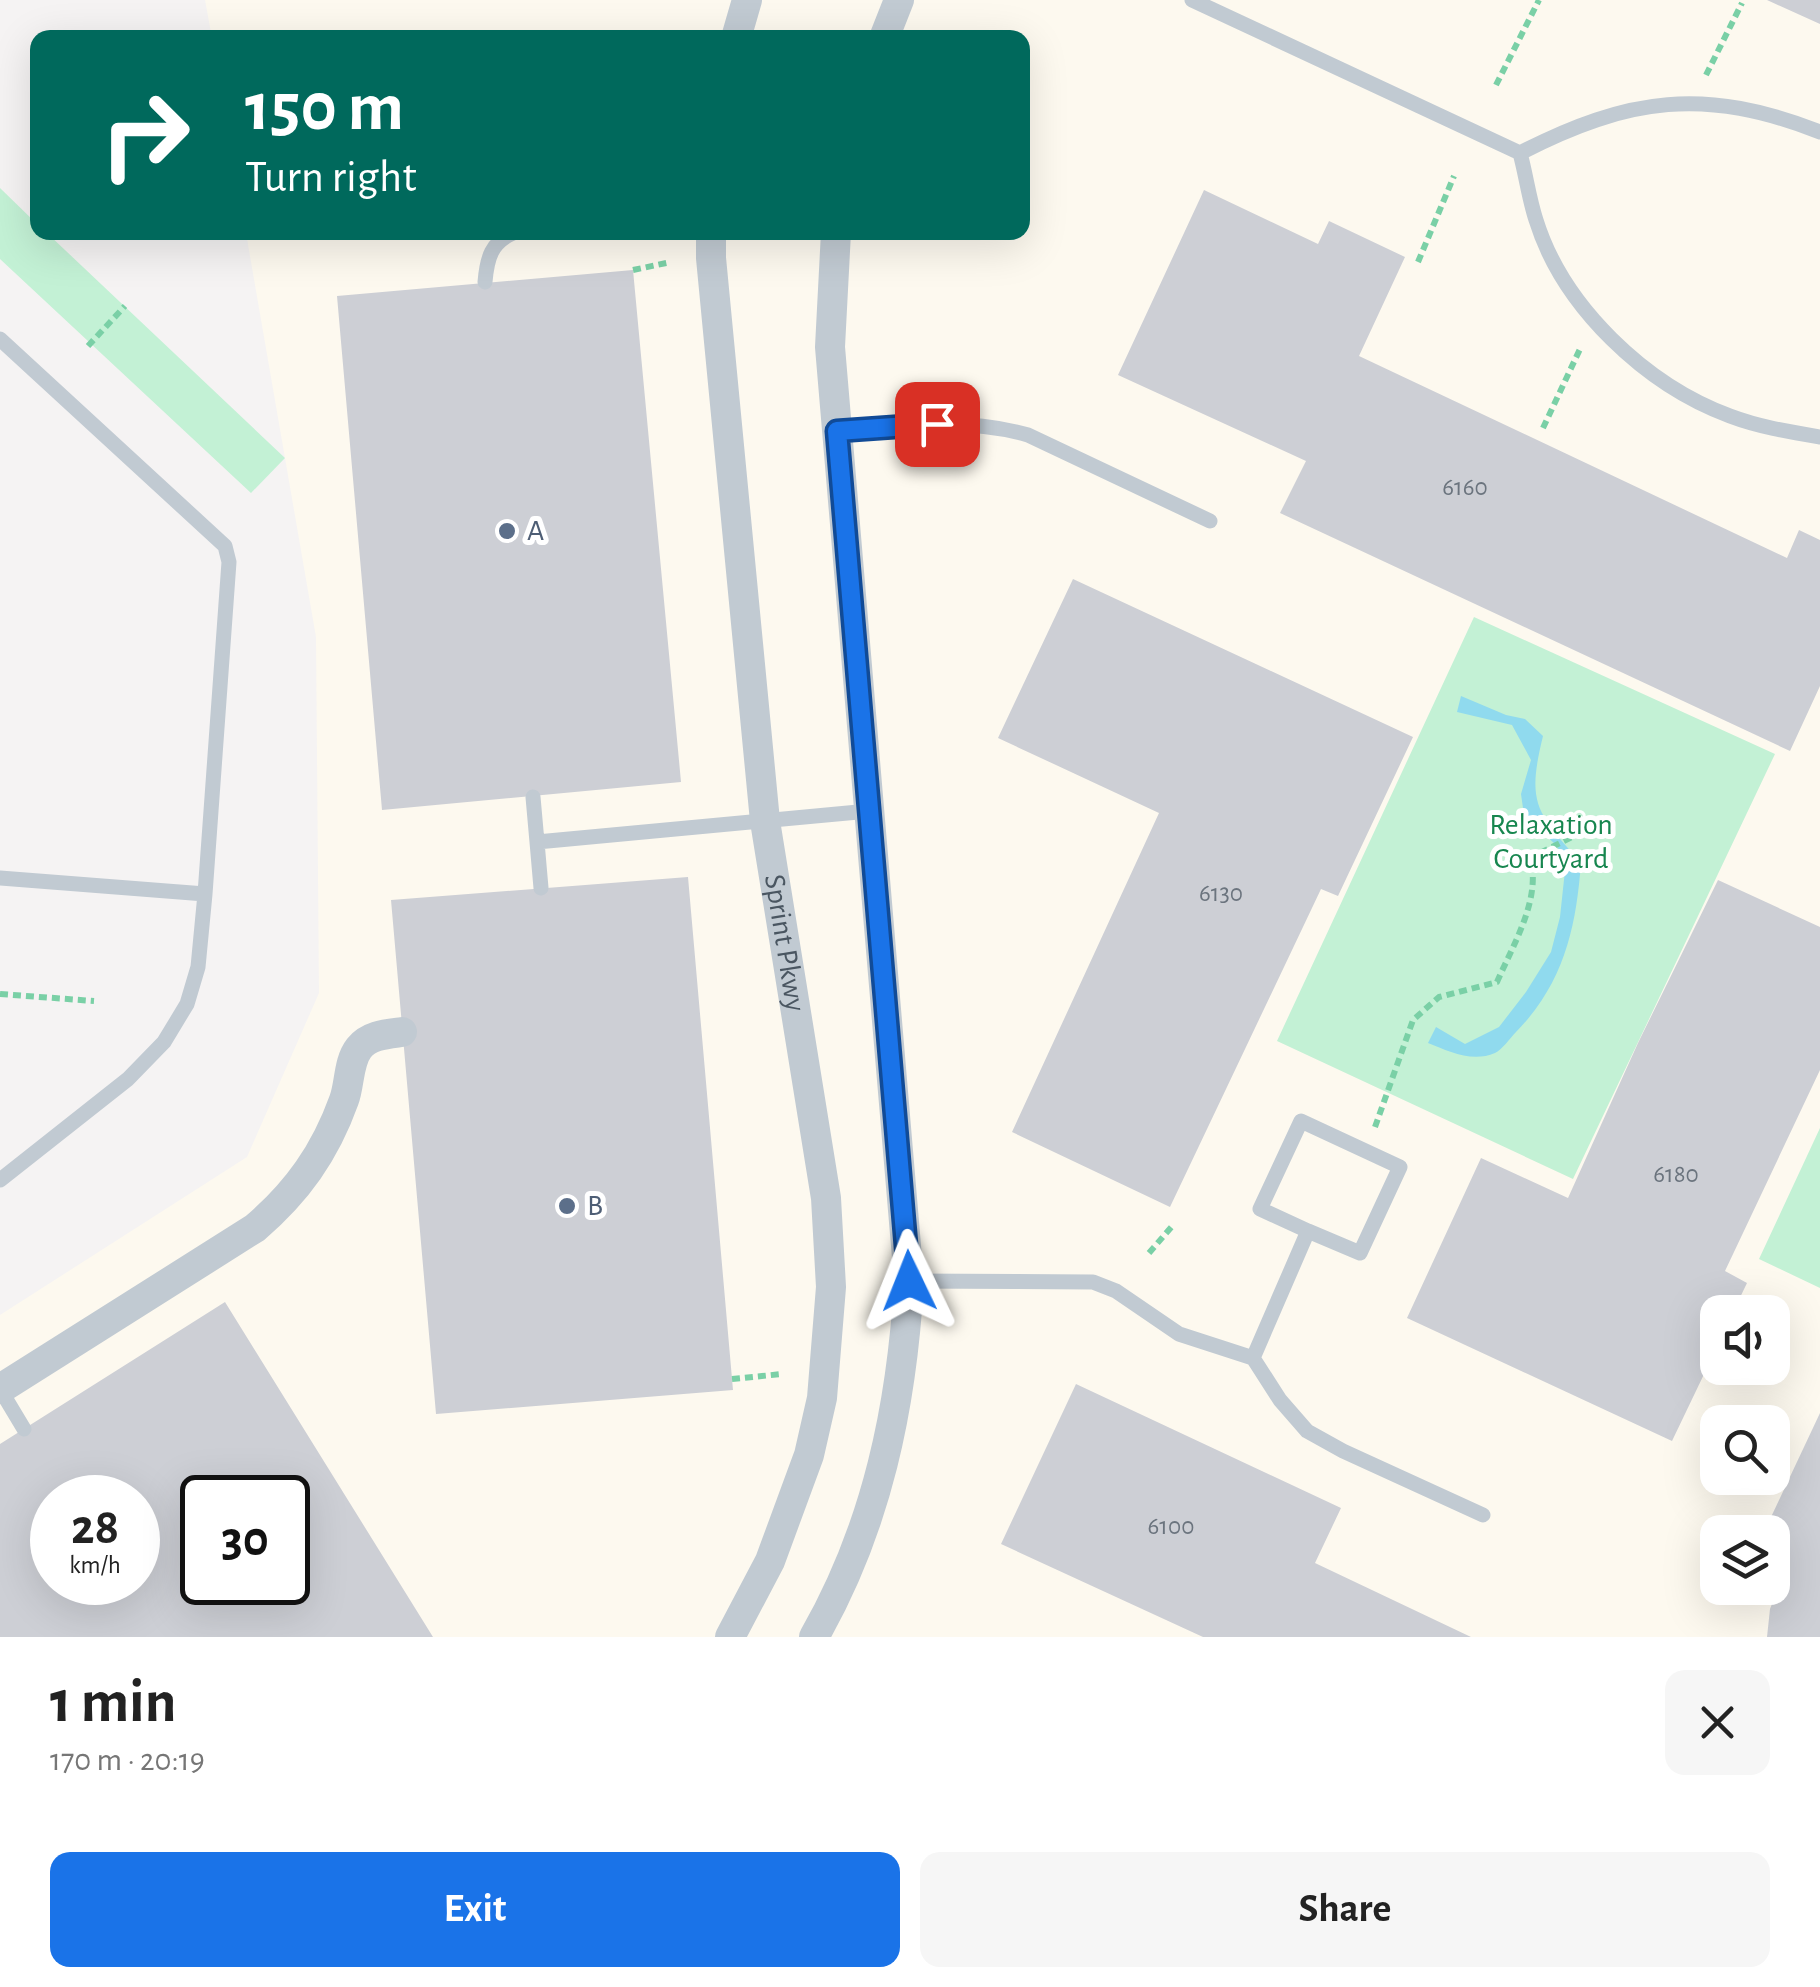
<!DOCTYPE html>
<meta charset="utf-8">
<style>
:root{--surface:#fff;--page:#f6f6f6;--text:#222;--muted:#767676;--accent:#1a73e8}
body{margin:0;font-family:"Alegreya Sans",sans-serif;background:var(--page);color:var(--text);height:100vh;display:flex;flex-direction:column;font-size:38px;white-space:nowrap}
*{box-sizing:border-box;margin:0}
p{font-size:32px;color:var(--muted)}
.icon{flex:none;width:55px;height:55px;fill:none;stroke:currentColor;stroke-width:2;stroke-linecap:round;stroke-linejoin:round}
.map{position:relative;height:1637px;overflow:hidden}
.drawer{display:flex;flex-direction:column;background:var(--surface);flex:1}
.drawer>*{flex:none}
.top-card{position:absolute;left:30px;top:30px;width:1000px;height:210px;border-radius:20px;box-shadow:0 10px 40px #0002;background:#00695c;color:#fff;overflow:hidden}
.tools{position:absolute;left:1700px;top:1295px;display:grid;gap:20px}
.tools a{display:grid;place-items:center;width:90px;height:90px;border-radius:20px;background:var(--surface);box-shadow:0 10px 40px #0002;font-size:50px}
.speed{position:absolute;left:30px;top:1475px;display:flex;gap:20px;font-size:50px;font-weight:700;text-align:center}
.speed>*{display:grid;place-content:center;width:130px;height:130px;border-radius:50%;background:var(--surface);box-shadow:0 10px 40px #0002;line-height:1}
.speed small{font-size:25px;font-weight:400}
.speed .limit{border:5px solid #111;border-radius:15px;background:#fff;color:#111}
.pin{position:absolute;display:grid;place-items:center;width:85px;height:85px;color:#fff;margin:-42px;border-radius:20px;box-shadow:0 5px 15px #0006}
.me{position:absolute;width:110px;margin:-55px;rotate:358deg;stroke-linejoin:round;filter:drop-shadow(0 0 8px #0008)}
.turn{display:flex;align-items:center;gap:35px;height:210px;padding:0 50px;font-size:45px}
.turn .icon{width:130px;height:130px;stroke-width:2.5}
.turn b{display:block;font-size:70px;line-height:85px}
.round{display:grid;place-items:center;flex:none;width:105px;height:105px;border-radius:20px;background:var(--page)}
.overview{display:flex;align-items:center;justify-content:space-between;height:170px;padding:0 50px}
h1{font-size:60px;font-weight:600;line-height:75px}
.action{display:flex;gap:20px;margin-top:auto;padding:20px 50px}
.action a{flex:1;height:115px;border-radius:20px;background:var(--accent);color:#fff;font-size:40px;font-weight:600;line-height:115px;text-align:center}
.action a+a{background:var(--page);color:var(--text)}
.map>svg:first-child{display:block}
</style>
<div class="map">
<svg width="1820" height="1637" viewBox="0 0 1820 1637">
<rect width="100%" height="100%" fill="#f5f3f3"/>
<!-- commercial -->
<path fill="#fdf9ef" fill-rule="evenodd" d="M205,0H1820V1637H0V1315L247,1157L319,993L316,637L246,233L1022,232V38H212ZM1718,1312H1772V1368H1718ZM1718,1422H1772V1478H1718ZM52,1498H138V1582H52ZM202,1498H288V1582H202ZM1718,1532H1772V1588H1718Z"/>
<!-- green -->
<path fill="#c3f1d5" d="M0,188L37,224L38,232L47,233L285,458L251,493L0,259Z
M1474,617L1775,754L1573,1179L1277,1041Z
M1820,1128V1288L1759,1259Z"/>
<!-- water -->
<path fill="#90daee" d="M1461,696L1506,715L1525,719L1543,736C1526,805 1537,812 1581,863C1576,928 1564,983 1516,1032C1510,1038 1502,1050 1495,1053C1472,1063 1448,1051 1428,1043L1436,1027L1465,1044L1499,1027L1526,992L1551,952L1560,917L1566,861L1556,845L1524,815L1521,794L1531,760L1512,725L1457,712Z"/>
<!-- building -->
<path fill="#cdcfd5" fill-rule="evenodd" d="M1767,0H1820V24Z
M1204,190L1318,244L1329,221L1405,257L1359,356L1787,558L1799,530L1820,540V686L1790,751L1280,513L1306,461L1118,375Z
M633,270L681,782L382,810L337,296Z
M1073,579L1413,737L1338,896L1321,889L1170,1207L1012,1132L1159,813L998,738Z
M688,877L733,1390L436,1414L391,900Z
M1718,880L1820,927V1070L1725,1271L1747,1283L1733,1312H1718V1345L1672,1441L1407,1318L1481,1158L1568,1198L1638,1043Z
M225,1302L433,1637H0V1444ZM52,1498H138V1582H52ZM202,1498H288V1582H202Z
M1076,1384L1341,1508L1315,1563L1471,1637H1203L1001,1544Z
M1820,1413V1637H1767L1770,1609L1783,1576L1772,1572V1532H1764Z"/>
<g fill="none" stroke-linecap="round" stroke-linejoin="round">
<!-- path -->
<path stroke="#7ad0a6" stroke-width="6" stroke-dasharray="8 5" stroke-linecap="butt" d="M1706,75L1742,3
M1496,85L1539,0
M1418,262L1454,176
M633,270L671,262
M88,346L125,306
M1543,428L1580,349
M0,994L94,1001
M1375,1127L1413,1020L1439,997L1497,982C1513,945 1542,898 1530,858L1590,828
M1149,1253L1174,1224
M732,1379L782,1374"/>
<!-- lane -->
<path stroke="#c1cad2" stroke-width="15" d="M1192,0L1520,153
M1520,153C1526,175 1529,199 1536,220C1563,307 1646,385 1730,416C1759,427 1790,432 1820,437
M1520,153C1629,97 1705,87 1820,132
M485,282C487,258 491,242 515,232
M0,339L225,546L229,562L205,894L198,967L187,1004L164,1042L128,1079L0,1180
M837,431C901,426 965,417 1028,435L1210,521
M533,797L537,842
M0,878L205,894
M541,888L537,842L869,811
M909,1281L1093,1282L1116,1291L1179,1334L1253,1358L1308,1231L1360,1253L1400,1167L1301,1121L1260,1209L1308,1231
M1253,1358L1280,1400L1307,1431L1343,1451L1483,1515
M0,1389L24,1429"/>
<!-- street -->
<g stroke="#c1cad2" stroke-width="30">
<path d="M736,38L747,0"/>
<path d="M884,38L899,0"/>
<path id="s1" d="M711,232V258L765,821L826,1198L831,1287L822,1398L809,1455L770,1561L730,1637"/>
<path d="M0,1389L255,1228C297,1192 325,1153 344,1100C350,1084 348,1062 359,1048C369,1035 387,1034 402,1032"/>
<path d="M814,1637C877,1527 902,1406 909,1281L830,347L836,232"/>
</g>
</g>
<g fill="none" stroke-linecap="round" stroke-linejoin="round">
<defs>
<path id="route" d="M909,1281L837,431L937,424"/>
</defs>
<!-- route casing -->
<use href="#route" stroke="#114b97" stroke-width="25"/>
<!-- route -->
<use href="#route" stroke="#1a73e8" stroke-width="18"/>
</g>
<!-- markers -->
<g fill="#5c6f8a" stroke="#fff" stroke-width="4">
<circle cx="507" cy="531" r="10"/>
<circle cx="567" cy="1206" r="10"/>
</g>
<g text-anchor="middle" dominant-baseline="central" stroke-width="10" stroke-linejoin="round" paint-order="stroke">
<!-- number labels -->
<g font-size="25" fill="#6b747e">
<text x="1465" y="487">6160</text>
<text x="1221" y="893">6130</text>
<text x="1676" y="1174">6180</text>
<text x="1171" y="1526">6100</text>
</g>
<!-- service labels -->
<g font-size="30" fill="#4e5e75" stroke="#fff" text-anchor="start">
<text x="527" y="531">A</text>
<text x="587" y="1206">B</text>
</g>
<!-- park labels -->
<g font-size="30" fill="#17864f" stroke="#fff">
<text x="1551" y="825">Relaxation<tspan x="1551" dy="34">Courtyard</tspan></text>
</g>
<!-- street labels -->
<g font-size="30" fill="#4a5661" stroke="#fff">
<text stroke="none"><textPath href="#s1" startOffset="715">Sprint Pkwy</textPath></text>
</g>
</g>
</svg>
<div class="tools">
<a><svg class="icon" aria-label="sound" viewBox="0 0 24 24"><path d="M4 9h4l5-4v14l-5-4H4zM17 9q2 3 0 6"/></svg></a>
<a><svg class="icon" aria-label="search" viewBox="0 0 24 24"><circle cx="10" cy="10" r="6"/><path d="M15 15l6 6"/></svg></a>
<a><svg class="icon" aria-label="layers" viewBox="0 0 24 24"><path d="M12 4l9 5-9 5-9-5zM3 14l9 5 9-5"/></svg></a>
</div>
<div class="speed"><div>28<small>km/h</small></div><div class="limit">30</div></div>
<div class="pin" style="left:937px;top:424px;background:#d93025"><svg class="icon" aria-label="arrive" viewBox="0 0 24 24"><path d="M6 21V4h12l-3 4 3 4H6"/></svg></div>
<svg class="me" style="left:909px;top:1281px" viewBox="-20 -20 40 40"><path d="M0-17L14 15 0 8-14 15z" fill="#1a73e8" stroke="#fff" stroke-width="4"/></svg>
<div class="top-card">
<div class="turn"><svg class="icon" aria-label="right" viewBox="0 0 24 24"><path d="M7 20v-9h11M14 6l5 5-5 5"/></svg><div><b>150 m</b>Turn right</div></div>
</div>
</div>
<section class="drawer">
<div class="overview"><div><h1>1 min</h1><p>170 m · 20:19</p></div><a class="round"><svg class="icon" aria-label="close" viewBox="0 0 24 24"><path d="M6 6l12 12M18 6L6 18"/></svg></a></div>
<div class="action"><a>Exit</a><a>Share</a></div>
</section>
